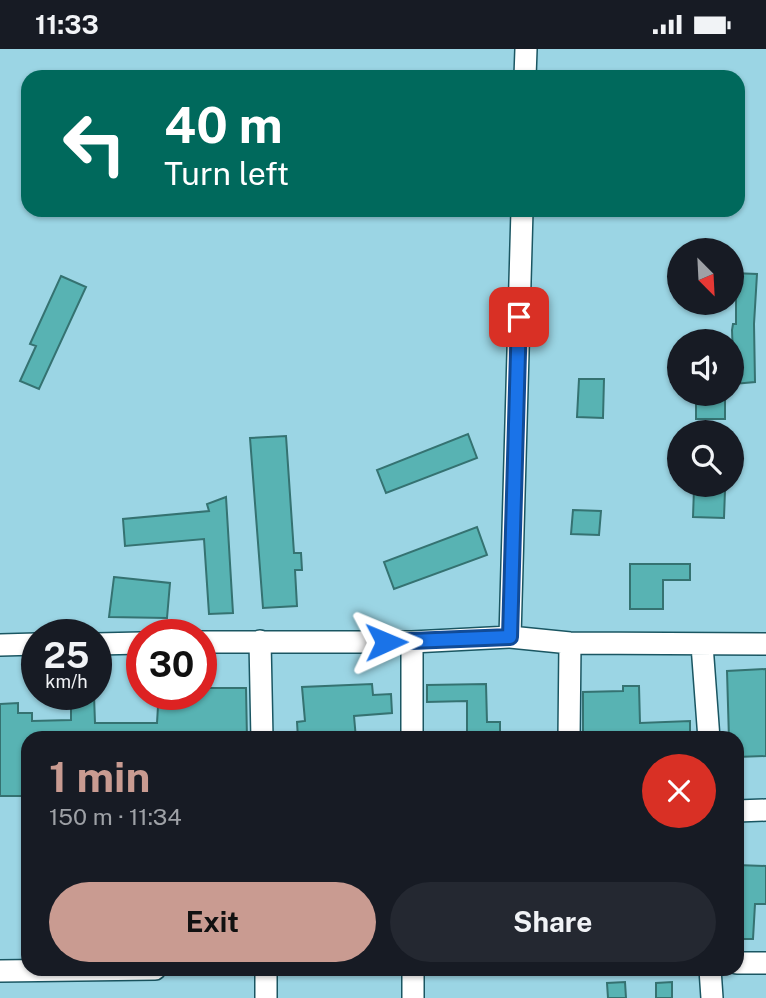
<!DOCTYPE html>
<meta charset="utf-8">
<style>
:root{--surface:#171b24;--page:#242831;--text:#f1f3f6;--muted:#9ea1a6;--accent:#c99b91}
body{margin:0;font-family:"Public Sans",sans-serif;background:var(--page);color:var(--text);height:100vh;display:flex;flex-direction:column;font-size:26px;white-space:nowrap}
*{box-sizing:border-box;margin:0}
p{font-size:23px;color:var(--muted)}
.icon{flex:none;width:38px;height:38px;fill:none;stroke:currentColor;stroke-width:2;stroke-linecap:round;stroke-linejoin:round}
.map{position:relative;flex:1;overflow:hidden}
.panel{position:absolute;left:21px;top:682px;width:723px;height:245px;display:flex;flex-direction:column;background:var(--surface);border-radius:21px;box-shadow:0 2px 5px #0004}
.panel>*{flex:none}
.hud{position:absolute;left:21px;top:21px;width:724px;height:147px;border-radius:21px;box-shadow:0 2px 5px #0004;background:#00695c;color:#fff;overflow:hidden}
.needle{width:46px;rotate:156deg}
.buttons{position:absolute;left:667px;top:189px;display:grid;gap:14px}
.buttons a{display:grid;place-items:center;width:77px;height:77px;border-radius:50%;background:var(--surface);box-shadow:0 2px 5px #0004;font-size:35px}
.speed{position:absolute;left:21px;top:570px;display:flex;gap:14px;font-size:35px;font-weight:700;text-align:center}
.speed>*{display:grid;place-content:center;width:91px;height:91px;border-radius:50%;background:var(--surface);box-shadow:0 2px 5px #0004;line-height:1}
.speed small{font-size:18px;font-weight:400}
.speed .limit{border:10px solid #d22;background:#fff;color:#111}
.pin{position:absolute;display:grid;place-items:center;width:60px;height:60px;color:#fff;margin:-30px;border-radius:14px;box-shadow:0 4px 10px #0006}
.me{position:absolute;width:77px;margin:-38px;rotate:89deg;stroke-linejoin:round;filter:drop-shadow(0 0 5px #0008)}
.turn{display:flex;align-items:center;gap:24px;height:147px;padding:0 28px;font-size:32px}
.turn .icon{width:91px;height:91px;stroke-width:2.5}
.turn b{display:block;font-size:49px;line-height:60px}
.round{display:grid;place-items:center;flex:none;width:74px;height:74px;border-radius:37px;background:var(--page)}
.head{display:flex;align-items:center;justify-content:space-between;height:119px;padding:0 28px}
h1{font-size:42px;font-weight:700;line-height:52px;color:var(--accent)}
.action{display:flex;gap:14px;margin-top:auto;padding:14px 28px}
.action a{flex:1;height:80px;border-radius:42px;background:var(--accent);color:#111;font-size:28px;font-weight:700;line-height:80px;text-align:center}
.action a+a{background:var(--page);color:var(--text)}
.status{display:flex;justify-content:space-between;align-items:center;height:49px;padding:0 35px;background:var(--surface);direction:ltr}
.status svg{height:19px;fill:currentColor}
.map>svg:first-child{display:block}
</style>
<div class="status"><b>11:33</b><svg viewBox="0 0 49 12"><path d="M0 12V9h3v3zM5 12V6h3v6zM10 12V3h3v9zM15 12V0h3v12zM26 1h20v11H26zM47 4h2v5h-2z"/></svg></div>
<div class="map">
<svg width="766" height="949" viewBox="0 0 766 949">
<rect width="100%" height="100%" fill="#9bd5e4"/>
<!-- building -->
<path fill="#58b3b3" stroke="#357271" stroke-width="2" d="M732,224L757,225L754,275L755,333L734,335L732,281L733,275H736V241H732Z
M61,227L86,238L39,340L20,332L36,297L30,295Z
M579,330H604L603,369L577,368Z
M696,345H725V370H696Z
M468,385L477,409L386,444L377,421Z
M286,387L294,504H301L302,521H295L297,557L263,559L250,389Z
M694,439L725,441L724,469L693,468Z
M226,448L233,564L209,565L204,490L125,497L123,470L209,462L207,455Z
M573,461L601,462L599,486L571,485Z
M477,478L487,506L394,540L384,513Z
M630,515H690V531H663V560H630Z
M114,528L170,534L167,569L109,568Z
M766,620V707L737,708V690H729L727,622Z
M372,635L373,646L391,645L392,664L354,667L356,690H298L297,673L305,672L302,638Z
M486,635L487,673H500V690H467V652L427,653V636Z
M623,637H639L640,674L690,672V690H640V685L583,687V643L623,642Z
M201,639H246L247,690H28V747H0V655L18,654V664H32V672L71,671V646H94L95,674H157L158,657L166,658L167,646H201Z
M737,816L766,817V855H755L753,890H737Z
M625,933L626,949H608L607,934Z
M672,933V949H656V934Z"/>
<g fill="none" stroke-linecap="round" stroke-linejoin="round">
<defs>
<path id="minor" d="M525,28L526,0
M510,588L522,161
M260,592L262,690
M201,593H412L510,588L570,594L766,595
M412,593V690
M96,595L142,594
M0,596L37,595
M702,596L709,690
M569,690L570,594
M737,762L766,761
M737,914H766
M413,920V949
M710,920L712,949
M0,922L155,920
M266,949V920"/>
</defs>
<!-- minor casing -->
<use href="#minor" stroke="#1a5662" stroke-width="24"/>
<!-- minor -->
<use href="#minor" stroke="#fff" stroke-width="21"/>
</g>
<g fill="none" stroke-linecap="round" stroke-linejoin="round">
<defs>
<path id="route" d="M386,593L510,588L519,268"/>
</defs>
<!-- route casing -->
<use href="#route" stroke="#114b97" stroke-width="18"/>
<!-- route -->
<use href="#route" stroke="#1a73e8" stroke-width="12"/>
</g>
</svg>
<div class="buttons">
<a><svg class="needle" viewBox="-14 -14 28 28"><path d="M0-13l5 13h-10z" fill="#e53935"/><path d="M0 13l5-13h-10z" fill="#9ea1a6"/></svg></a>
<a><svg class="icon" aria-label="sound" viewBox="0 0 24 24"><path d="M4 9h4l5-4v14l-5-4H4zM17 9q2 3 0 6"/></svg></a>
<a><svg class="icon" aria-label="search" viewBox="0 0 24 24"><circle cx="10" cy="10" r="6"/><path d="M15 15l6 6"/></svg></a>
</div>
<div class="speed"><div>25<small>km/h</small></div><div class="limit">30</div></div>
<div class="pin" style="left:519px;top:268px;background:#d93025"><svg class="icon" aria-label="arrive" viewBox="0 0 24 24"><path d="M6 21V4h12l-3 4 3 4H6"/></svg></div>
<svg class="me" style="left:386px;top:593px" viewBox="-20 -20 40 40"><path d="M0-17L14 15 0 8-14 15z" fill="#1a73e8" stroke="#fff" stroke-width="4"/></svg>
<div class="hud">
<div class="turn"><svg class="icon" aria-label="left" viewBox="0 0 24 24"><path d="M17 20v-9H6M10 6l-5 5 5 5"/></svg><div><b>40 m</b>Turn left</div></div>
</div>
<section class="panel">
<div class="head"><div><h1>1 min</h1><p>150 m · 11:34</p></div><a class="round" style="background:#d93025;color:#fff"><svg class="icon" aria-label="close" viewBox="0 0 24 24"><path d="M6 6l12 12M18 6L6 18"/></svg></a></div>
<div class="action"><a>Exit</a><a>Share</a></div>
</section>
</div>
